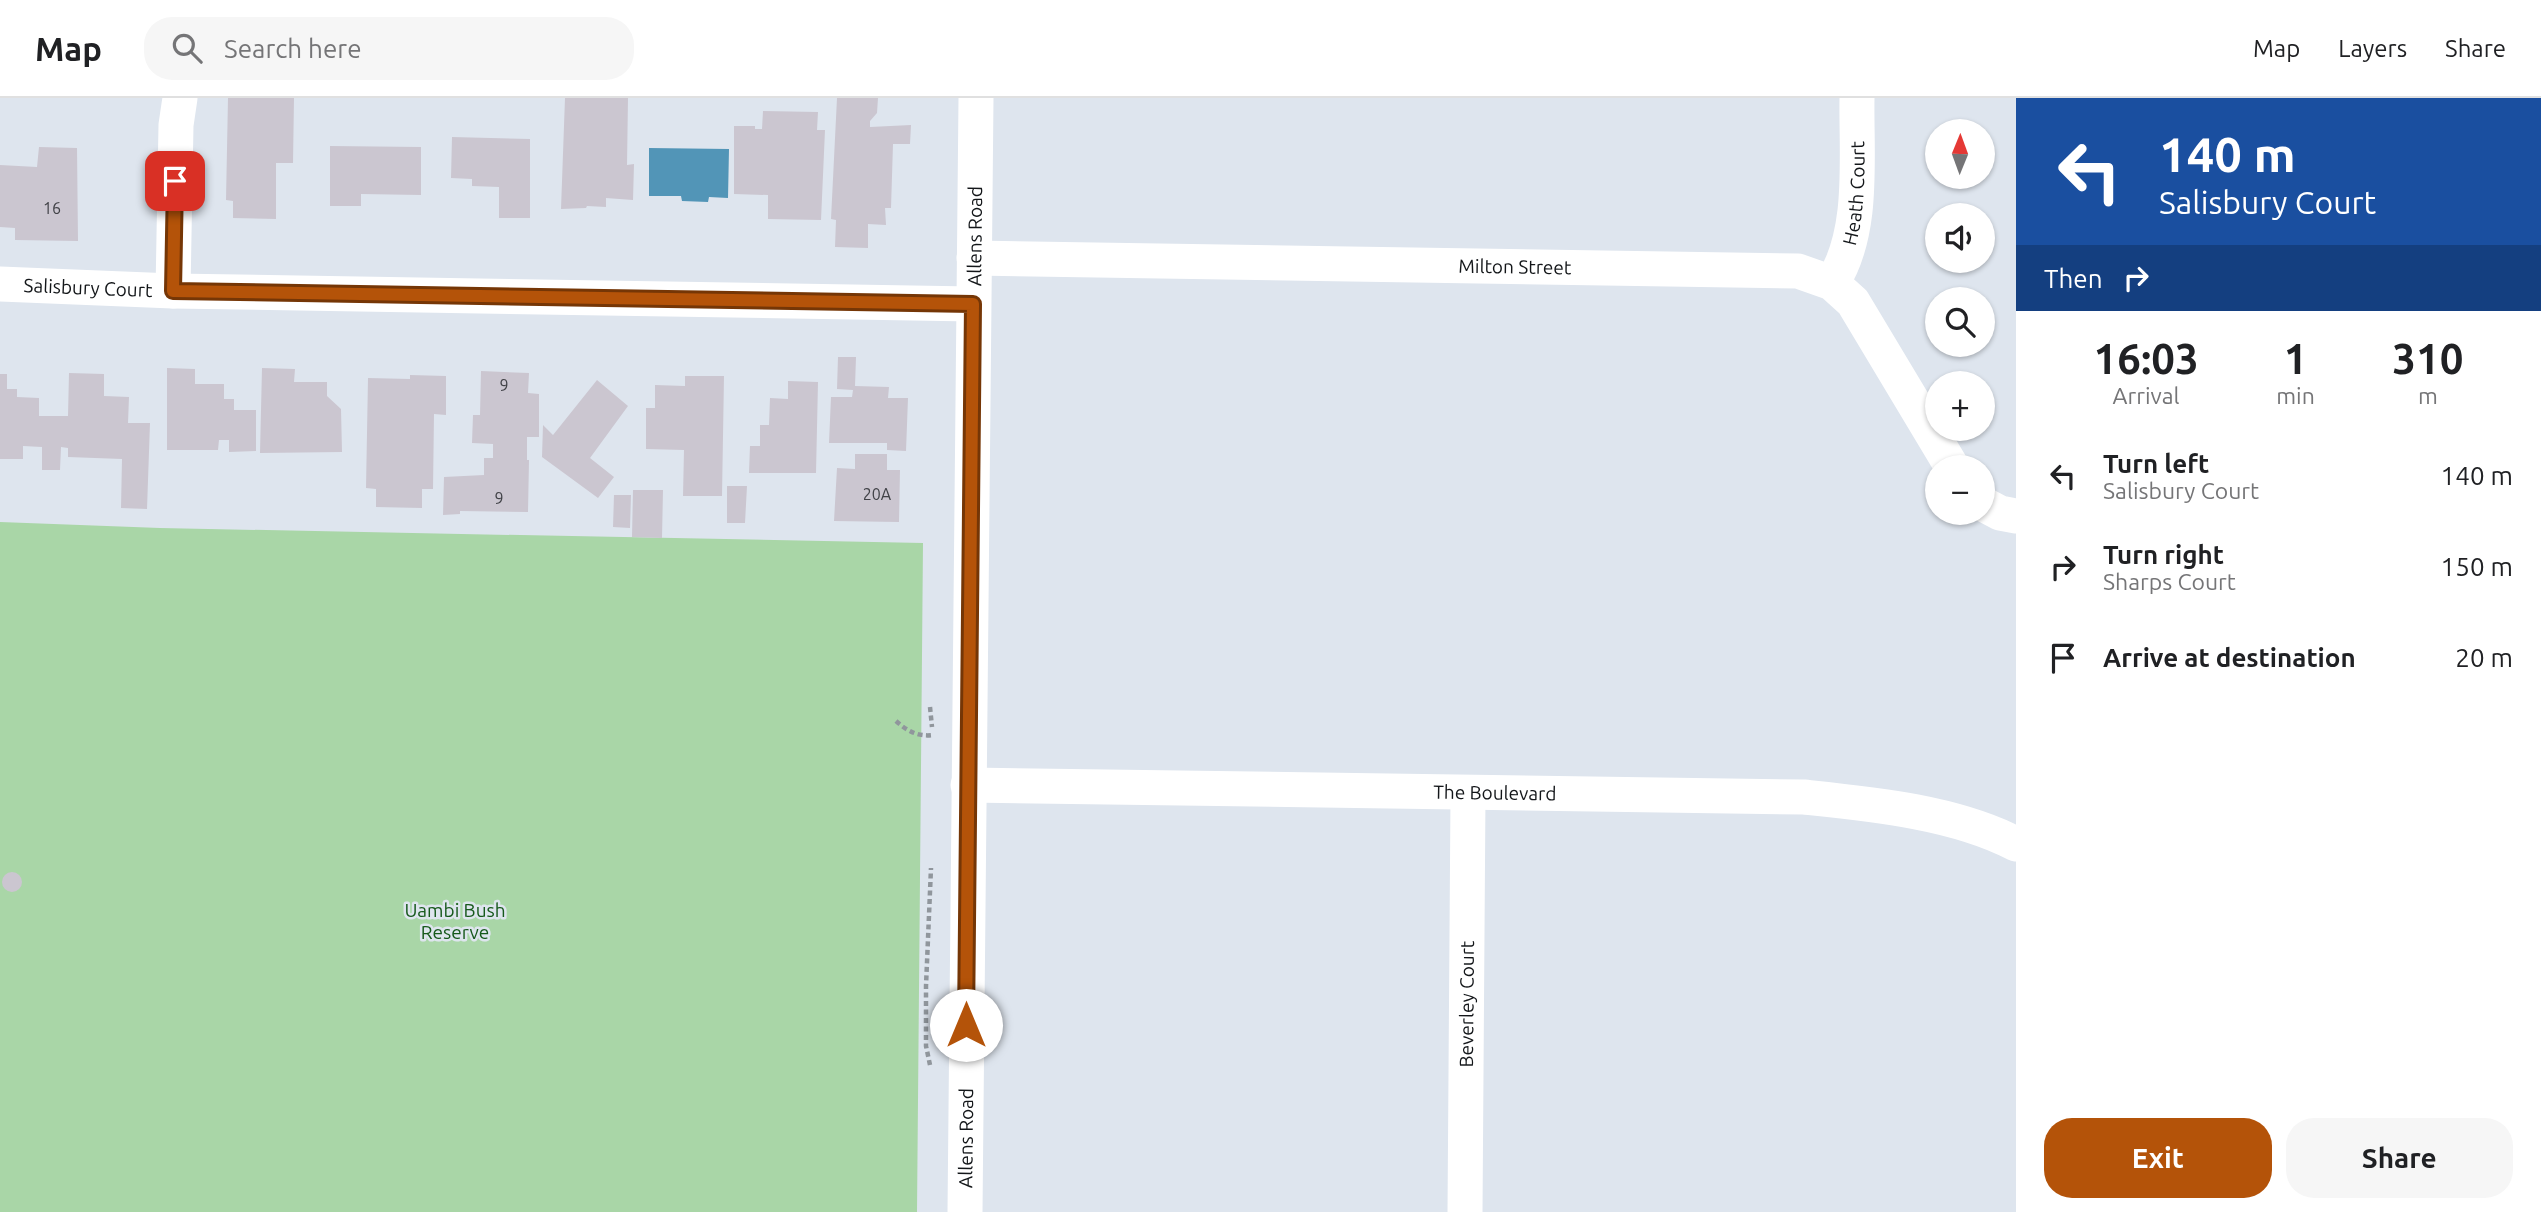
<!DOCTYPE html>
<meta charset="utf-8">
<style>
:root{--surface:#fff;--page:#f6f6f6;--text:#202124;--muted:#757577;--line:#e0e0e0;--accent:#b45309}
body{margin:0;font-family:Ubuntu,sans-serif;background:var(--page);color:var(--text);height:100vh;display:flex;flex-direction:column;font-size:26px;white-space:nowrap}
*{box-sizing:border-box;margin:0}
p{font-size:23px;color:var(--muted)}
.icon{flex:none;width:38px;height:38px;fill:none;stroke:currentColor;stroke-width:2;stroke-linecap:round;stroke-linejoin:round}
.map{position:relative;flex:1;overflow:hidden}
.details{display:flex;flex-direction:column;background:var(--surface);width:525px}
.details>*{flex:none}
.banner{background:#1a4fa0;color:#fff;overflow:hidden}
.needle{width:46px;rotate:1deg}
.fabs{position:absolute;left:1925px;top:21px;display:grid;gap:14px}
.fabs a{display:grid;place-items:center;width:70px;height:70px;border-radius:50%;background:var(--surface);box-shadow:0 2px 5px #0004;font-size:35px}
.pin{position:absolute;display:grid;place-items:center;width:60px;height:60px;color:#fff;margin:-30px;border-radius:14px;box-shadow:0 4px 10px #0006}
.me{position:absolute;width:77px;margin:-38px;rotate:0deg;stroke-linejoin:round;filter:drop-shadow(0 0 5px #0008)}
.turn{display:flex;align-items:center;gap:24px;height:147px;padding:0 28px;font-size:32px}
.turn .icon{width:91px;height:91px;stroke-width:2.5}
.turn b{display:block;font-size:49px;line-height:60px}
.then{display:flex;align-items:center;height:66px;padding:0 28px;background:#0003;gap:14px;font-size:26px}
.eta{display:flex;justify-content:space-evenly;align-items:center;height:119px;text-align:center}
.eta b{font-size:42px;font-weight:700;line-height:49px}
.button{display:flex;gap:14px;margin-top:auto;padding:14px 28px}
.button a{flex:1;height:80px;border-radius:28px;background:var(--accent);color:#fff;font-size:28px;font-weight:700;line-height:80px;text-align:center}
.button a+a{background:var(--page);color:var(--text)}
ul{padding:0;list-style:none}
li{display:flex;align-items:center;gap:21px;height:91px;padding:0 28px}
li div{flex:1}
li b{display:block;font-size:26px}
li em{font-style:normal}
header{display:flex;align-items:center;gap:42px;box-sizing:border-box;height:98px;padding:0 35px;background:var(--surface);border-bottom:2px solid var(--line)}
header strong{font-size:33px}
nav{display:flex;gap:38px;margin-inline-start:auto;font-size:24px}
.search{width:490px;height:63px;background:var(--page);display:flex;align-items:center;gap:18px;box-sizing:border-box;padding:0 24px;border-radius:28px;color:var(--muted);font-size:26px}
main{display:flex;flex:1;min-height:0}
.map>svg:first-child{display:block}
</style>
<header>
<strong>Map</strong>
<div class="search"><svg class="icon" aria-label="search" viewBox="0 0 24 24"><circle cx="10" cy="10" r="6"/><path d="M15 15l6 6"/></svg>Search here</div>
<nav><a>Map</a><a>Layers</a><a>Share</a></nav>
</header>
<main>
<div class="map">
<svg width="2016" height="1114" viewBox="0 0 2016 1114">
<rect width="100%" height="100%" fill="#dee5ee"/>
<!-- green -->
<path fill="#a9d6a7" d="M0,424L160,430L923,445L917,1114H0Z"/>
<!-- water -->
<path fill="#5295b7" d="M649,50L729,51L728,100L709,99L708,104L682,103L681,98H649Z"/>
<!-- building -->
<path fill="#cbc6d0" d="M228,0H294L293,65H276V121L233,120V103L226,102Z
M565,0H628L627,67L634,66L633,102L606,100V109L587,108L586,110L561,111Z
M837,0H878L877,15L870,23V29L911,27L910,46H893L891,110H885L886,127L868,126V150L835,149L836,122L831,121Z
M763,13L818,14L817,32H825L821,122L768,121V97L734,96V28H755V31H762Z
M452,39L530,41V120H499V89L472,88V81L451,80Z
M330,48L421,49V97L361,96V108H330Z
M39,49L77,50L78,143L15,142V130L0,129V67L37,69Z
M838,259H856L855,288L889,289L888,300H908L906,353L887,352V345H829L831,299H852L853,292L837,291Z
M167,270L195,271V286H224V301H234V312H256V353L229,354V342H219L218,352H167Z
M262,270L295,271L294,284H327V298L341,311L342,354L260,355Z
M481,273L529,275L528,295L539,296V339H527V362H529L528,414L460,413V416L443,417L444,379L484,377V360H493V346L472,345L473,317H480Z
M69,275L104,276V298L129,299L128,325H150L147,411L121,410L122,361L68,359V350L61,349L60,372H42V349L23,348V361H0V276H7V291H17V299L39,300V318H68Z
M410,277L446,278V317L434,316L433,391H422V410L376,409V391L366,390L368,280L410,281Z
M685,278H724L722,398H683L684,352L646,351V310H655V287L685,288Z
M597,282L628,308L590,360L614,379L598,400L542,359L543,327L553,337Z
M788,283L818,284L816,375H749L750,348H760V327H769L770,300L788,301Z
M855,356H887V372H900L899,424L834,423L837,370L855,371Z
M727,388H747L745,425H727Z
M633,392H663L662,440L632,439Z
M614,397H631L630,430L613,429Z
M2 784a10 10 0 1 1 20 0a10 10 0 1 1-20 0Z"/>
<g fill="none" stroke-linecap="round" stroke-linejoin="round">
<!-- path -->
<path stroke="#90969c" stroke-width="4.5" stroke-dasharray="5 3.5" stroke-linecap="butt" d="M930,609L932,629
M896,623C907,633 918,639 933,637
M930,967L926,948V888L931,770"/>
<!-- minor -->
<g stroke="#fff" stroke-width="35">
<path id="s1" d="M974,160L1798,173L1832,185L1853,204L1952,369"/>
<path id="s2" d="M1832,185C1865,134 1856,59 1857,0"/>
<path id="s3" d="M0,186L173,193L973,206"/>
<path d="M173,193L176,27L180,0"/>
<path d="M1983,406L2000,415L2016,418"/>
<path id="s4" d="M968,687L1804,699C1871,706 1955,714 2016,746"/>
<path id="s5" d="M965,1114L976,0"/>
<path id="s6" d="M1465,1114L1468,696"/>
</g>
</g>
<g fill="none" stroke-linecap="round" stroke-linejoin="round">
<defs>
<path id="route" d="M175,83L173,193L973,206L966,927"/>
</defs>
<!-- route casing -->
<use href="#route" stroke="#753606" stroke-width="18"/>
<!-- route -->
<use href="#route" stroke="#b45309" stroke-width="12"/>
</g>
<g text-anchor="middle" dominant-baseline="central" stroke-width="5" stroke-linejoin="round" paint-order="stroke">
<!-- number labels -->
<g font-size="16" fill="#414247">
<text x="52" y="110">16</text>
<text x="504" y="287">9</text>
<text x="877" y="396">20A</text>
<text x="499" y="400">9</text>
</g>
<!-- street labels -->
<g font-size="19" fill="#131619" stroke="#dee5ee">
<text stroke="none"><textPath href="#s2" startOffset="94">Heath Court</textPath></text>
<text stroke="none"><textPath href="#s5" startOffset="976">Allens Road</textPath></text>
<text stroke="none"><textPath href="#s1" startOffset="541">Milton Street</textPath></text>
<text stroke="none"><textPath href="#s3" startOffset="88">Salisbury Court</textPath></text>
<text stroke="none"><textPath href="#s4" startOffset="527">The Boulevard</textPath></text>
<text stroke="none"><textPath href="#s6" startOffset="208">Beverley Court</textPath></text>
<text stroke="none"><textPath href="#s5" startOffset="74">Allens Road</textPath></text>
</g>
<!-- park labels -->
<g font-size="19" fill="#16591b" stroke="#dee5ee">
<text x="455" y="812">Uambi Bush<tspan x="455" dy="22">Reserve</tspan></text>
</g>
</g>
</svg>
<div class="fabs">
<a><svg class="needle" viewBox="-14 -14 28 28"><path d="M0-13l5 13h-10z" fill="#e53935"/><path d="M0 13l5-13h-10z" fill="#757577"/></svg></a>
<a><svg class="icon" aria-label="sound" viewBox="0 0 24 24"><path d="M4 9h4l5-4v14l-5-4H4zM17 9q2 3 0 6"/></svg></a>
<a><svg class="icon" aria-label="search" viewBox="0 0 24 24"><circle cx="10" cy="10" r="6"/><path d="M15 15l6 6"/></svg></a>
<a>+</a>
<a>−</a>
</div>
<div class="pin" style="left:175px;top:83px;background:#d93025"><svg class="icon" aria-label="arrive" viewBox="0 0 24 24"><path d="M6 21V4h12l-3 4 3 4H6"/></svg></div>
<svg class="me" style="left:966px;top:927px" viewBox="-20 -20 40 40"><circle r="19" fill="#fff"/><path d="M0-13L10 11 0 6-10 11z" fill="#b45309"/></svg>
</div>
<section class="details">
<div class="banner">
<div class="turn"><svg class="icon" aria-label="left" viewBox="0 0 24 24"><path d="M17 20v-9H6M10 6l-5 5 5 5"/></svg><div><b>140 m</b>Salisbury Court</div></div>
<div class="then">Then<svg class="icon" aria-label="right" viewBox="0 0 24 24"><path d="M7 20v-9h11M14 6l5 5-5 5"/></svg></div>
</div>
<div class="eta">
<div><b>16:03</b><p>Arrival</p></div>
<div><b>1</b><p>min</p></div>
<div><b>310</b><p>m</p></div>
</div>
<ul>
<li><svg class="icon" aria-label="left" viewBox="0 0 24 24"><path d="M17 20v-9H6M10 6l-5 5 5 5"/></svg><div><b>Turn left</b><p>Salisbury Court</p></div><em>140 m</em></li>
<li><svg class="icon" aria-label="right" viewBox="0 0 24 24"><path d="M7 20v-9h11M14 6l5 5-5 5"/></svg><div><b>Turn right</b><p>Sharps Court</p></div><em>150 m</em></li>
<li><svg class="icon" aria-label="arrive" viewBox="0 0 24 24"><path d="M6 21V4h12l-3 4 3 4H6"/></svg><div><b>Arrive at destination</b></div><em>20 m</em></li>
</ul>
<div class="button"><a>Exit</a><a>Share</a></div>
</section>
</main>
